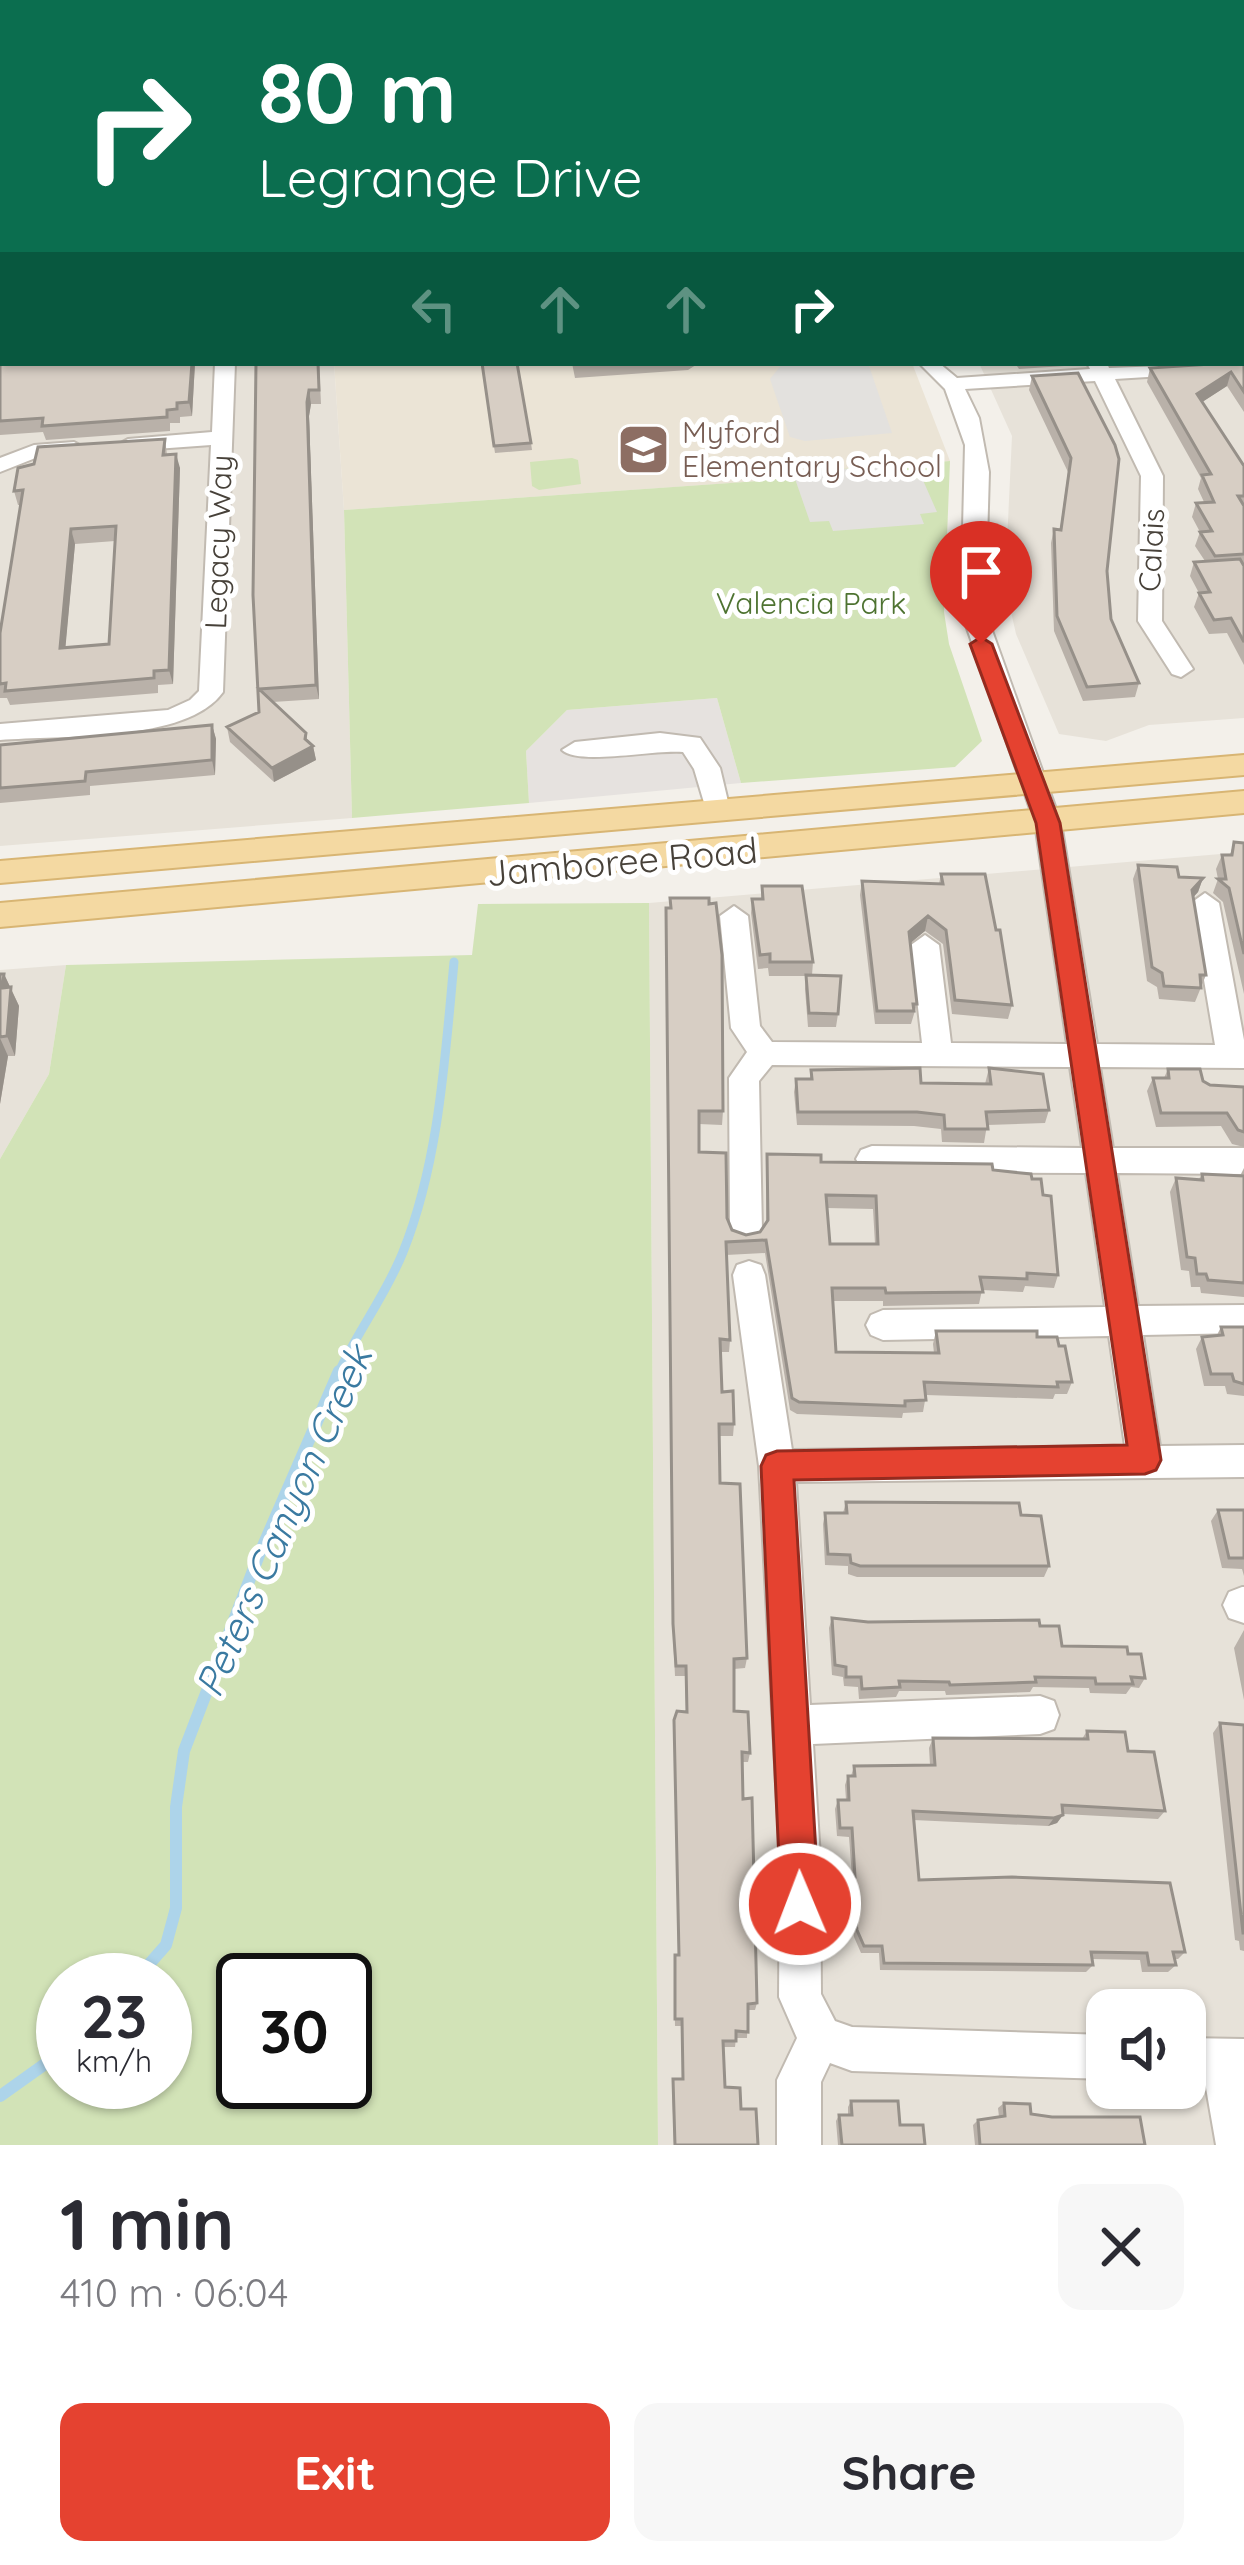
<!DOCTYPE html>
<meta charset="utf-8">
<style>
:root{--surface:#fff;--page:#f7f7f7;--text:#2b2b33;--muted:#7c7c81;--accent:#e54230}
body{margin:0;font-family:Quicksand,sans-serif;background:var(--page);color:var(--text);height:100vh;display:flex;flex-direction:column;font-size:45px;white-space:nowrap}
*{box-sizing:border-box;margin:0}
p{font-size:39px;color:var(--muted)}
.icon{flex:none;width:66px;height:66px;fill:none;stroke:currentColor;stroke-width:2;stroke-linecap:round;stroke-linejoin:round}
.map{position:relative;height:2145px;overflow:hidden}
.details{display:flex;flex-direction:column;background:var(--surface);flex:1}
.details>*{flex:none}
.guide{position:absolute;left:0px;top:0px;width:1245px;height:366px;box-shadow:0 3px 9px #0004;background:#0b6e4f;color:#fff;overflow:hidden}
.tools{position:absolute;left:1086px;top:1989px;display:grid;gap:24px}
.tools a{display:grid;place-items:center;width:120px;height:120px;border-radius:24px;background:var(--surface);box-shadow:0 3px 9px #0004;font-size:60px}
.speed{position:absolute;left:36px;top:1953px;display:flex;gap:24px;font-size:60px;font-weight:700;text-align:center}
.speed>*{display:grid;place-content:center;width:156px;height:156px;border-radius:50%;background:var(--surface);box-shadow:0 3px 9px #0004;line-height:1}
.speed small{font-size:30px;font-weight:400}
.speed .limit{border:6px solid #111;border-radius:18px;background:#fff;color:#111}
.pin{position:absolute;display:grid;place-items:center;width:102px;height:102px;color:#fff;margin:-123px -51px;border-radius:50% 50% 50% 0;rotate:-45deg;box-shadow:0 0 12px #0007}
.pin .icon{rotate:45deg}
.me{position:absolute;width:132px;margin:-66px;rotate:359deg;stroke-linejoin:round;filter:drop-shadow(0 0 9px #0008)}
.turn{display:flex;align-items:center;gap:42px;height:252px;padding:0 60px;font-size:54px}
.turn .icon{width:156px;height:156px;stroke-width:2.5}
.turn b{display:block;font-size:84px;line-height:102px}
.lanes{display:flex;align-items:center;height:114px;padding:0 60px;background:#0003;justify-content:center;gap:60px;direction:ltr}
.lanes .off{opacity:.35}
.round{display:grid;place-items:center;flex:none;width:126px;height:126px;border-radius:24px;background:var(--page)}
.summary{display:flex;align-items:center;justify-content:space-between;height:204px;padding:0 60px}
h1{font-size:72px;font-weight:800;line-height:90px}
.action{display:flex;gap:24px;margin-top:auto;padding:24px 60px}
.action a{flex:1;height:138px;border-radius:24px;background:var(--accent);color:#fff;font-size:48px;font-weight:800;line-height:138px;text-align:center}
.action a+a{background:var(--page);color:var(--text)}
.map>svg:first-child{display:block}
</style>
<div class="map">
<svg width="1244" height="2145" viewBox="0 0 1244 2145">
<rect width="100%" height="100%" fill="#f3f0ea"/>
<!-- residential -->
<path fill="#e7e2d9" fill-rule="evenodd" d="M496,0H1244V718L1149,725L1106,741L1059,734L1016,634L1005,585L1012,436L979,363H1242V3H469Z
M0,51L3,363H334L344,510L352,818L0,846Z
M1244,852V2145H658L649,903ZM1107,2010H1185V2088H1107Z
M66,965L49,1074L0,1159V970Z"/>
<!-- industrial -->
<path fill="#e6e2df" d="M717,698L741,783L529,803L526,751L567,710Z"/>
<!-- education -->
<path fill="#ebe4d6" d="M334,363H912L950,461L759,475L760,481L344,510Z"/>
<!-- green -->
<path fill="#d2e3b7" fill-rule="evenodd" d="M572,458L578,460L581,484L539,490L532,486L530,462Z
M950,461L944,612L949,644L982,741L955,767L741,783L717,698L567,710L526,751L529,803L352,818L344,510L759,481L758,475Z
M649,903L658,2145H0V1159L49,1074L66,965L472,955L478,904ZM63,1980H165V2082H63ZM345,1980V2082H243V1980Z"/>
<!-- parking -->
<path fill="#e3e1de" d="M783,363H868L892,433L805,441L790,437L770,379Z
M898,465L904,480L922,478L937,512L920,514L924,524L833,531L829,521L810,522L793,473Z"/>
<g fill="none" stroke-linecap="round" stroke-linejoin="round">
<!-- stream-far1 -->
<path stroke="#add4ea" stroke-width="9" d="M338,1374C357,1332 386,1295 403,1252C439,1162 445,1058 454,962"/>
<!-- stream -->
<path stroke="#add4ea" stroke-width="12" d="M105,1980L144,1970L166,1945L176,1908V1807L184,1751L259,1555L339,1371
M0,2096L45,2064L63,2032"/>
<defs>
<path id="minor" d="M761,0H777L780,3H764Z
M1242,271L1244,272V286L1242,285Z
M1244,359V371L1115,379L1163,476L1162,621L1193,669L1181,677L1172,674L1138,621L1141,476L1095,381L965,389L979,418L989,472L985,611L1061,823L1097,1044L1215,1045L1191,903L1205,893L1219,903L1244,1040V1068L1100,1067L1113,1148H1244V1174L1117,1173L1138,1306L1244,1305V1333L1143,1335L1160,1446L1244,1445V1477L796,1482L810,1705L1040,1696L1054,1701L1059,1715L1054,1729L1040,1734L813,1744L820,1858L821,1994L835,2021L852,2027L1107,2035V2079L852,2071L830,2063L821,2082V2145H777V2080L797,2038L779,1997L780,1858L759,1466L733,1275L737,1265L749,1261L761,1265L765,1275L792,1450L1125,1446L1109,1336L883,1340L871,1335L866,1325L871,1315L883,1310L1105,1307L1086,1173L872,1172L861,1168L856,1159L861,1150L872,1146L1082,1148L1070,1067L772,1065L759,1081L762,1231L757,1241L746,1244L735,1241L730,1231L729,1078L747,1052L731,1028L720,916L734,906L748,916L760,1026L772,1042L922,1043L911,945L925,935L939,945L951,1043L1067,1044L1035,823L961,611L965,445L945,389L919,363H939L957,378L1090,369L1087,363H1107L1109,368L1242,363Z
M215,363H235L223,692C187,743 60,735 0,740V724L168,710L190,700L199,691L211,445L128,451L117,445L128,439L212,432Z
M74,442L85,448L82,453L38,457L0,472V458L34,445Z
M660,733L700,738L720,768L730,810L726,816H708L694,769L683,752C655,749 579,766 562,750L575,742Z
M1242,1587H1244V1623L1229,1618L1223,1605L1229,1592Z
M1185,2038L1244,2039V2145H1216L1205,2082H1185Z"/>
<path id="major" d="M1244,755V775L0,883V861Z
M1244,791V813L0,927V903Z"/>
<path id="highway" d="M97,0H152L94,3Z
M321,0H365L318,3Z"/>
</defs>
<!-- minor casing -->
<use href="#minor" stroke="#c1bab1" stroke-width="4"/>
<!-- major casing -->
<use href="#major" stroke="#d8b573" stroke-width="4"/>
<!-- highway casing -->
<use href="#highway" stroke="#ce9749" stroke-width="4"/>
<!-- minor -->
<use href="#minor" fill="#fff" fill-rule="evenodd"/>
<!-- major -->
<use href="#major" fill="#f4d9a2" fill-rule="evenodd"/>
<!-- highway -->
<use href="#highway" fill="#f0c279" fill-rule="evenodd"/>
</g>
<!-- wall -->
<path fill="#b9b1a9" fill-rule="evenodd" d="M0,285H3V363H195L192,416L180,417V423H170V431L46,440L43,432L0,435V334H3V331L0,330Z
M1244,362V412L1227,386L1202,402L1244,466V665L1227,633L1209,634L1194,607L1199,593L1190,576L1194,562L1205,561L1195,546L1200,532L1192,517L1196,503L1204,502L1198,489L1201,478L1147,382L1150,368Z
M256,363H319L321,404H311L309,416L319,699L273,702L313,746L316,760L274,782L230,742L227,727L259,712Z
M481,363L531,443L532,450L495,453Z
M572,363H699L688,370L575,378Z
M1015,363H1064V366L1019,369Z
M1078,373L1107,571L1111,619L1139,683L1135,697L1083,701L1054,631L1051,543L1054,529L1060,530L1068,472L1029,390L1032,376Z
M165,439L167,455L180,468L173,684L158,685V693L10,705L7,698H0V633L20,505H18L14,491ZM115,541L109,644L65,648L75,544Z
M212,725L216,739L215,775L90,786V795L0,803V745Z
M1234,842L1244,843V994L1223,902L1213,893L1218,879L1216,869L1222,855H1230Z
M1138,865L1179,877L1203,878L1198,892L1193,897L1206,975L1195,1002L1159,999L1157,987L1147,981L1133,879Z
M941,874L1012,1005L1008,1019L952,1014L943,944L925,931L910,942L917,1004L911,1024H875L860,895L862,881L939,884Z
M762,886L813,962L812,975L838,1014L836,1027H808L805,989L806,976H769L768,968L758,969L751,913L752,899H761Z
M666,908L723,1111L722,1125L699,1124V1152L732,1230L746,1235L760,1232L766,1223L767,1154L821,1162L993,1170L1032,1179L1043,1195L1058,1275L1054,1288L1025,1286L1023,1292L982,1290L979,1304L883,1306V1301H832L836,1352L934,1353L933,1344L936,1331L1037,1337L1059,1346L1072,1382L1067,1394H1055L1053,1399L926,1395L923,1412L903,1413L902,1418L797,1414L790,1410L765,1253L726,1255L730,1340L729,1352H720L722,1392L734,1424L733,1436H719L720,1483L747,1658L745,1668L734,1669V1711L750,1753L748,1762H742L743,1799L757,2003L755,2010H748L747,2038H736L735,2047H724L725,2087L741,2109L758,2145H674L672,2085L682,2079V2026H675L674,1962L678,1955L674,1730L686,1711L685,1676H675L673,1635ZM827,1208L873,1209L875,1244H830Z
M0,974H4L19,1006L15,1056H8L0,1104Z
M989,1068L1049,1110L1045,1123L987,1125L984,1143L942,1142L941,1129L914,1126L797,1125L794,1092L796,1079H810L811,1070L921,1083L985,1084Z
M1168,1069L1210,1085L1244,1087V1147L1232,1144L1221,1126L1156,1127L1147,1091L1153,1078H1164Z
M1244,1168V1297L1201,1293L1200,1287H1191L1189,1271L1181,1270L1170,1192L1176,1178L1199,1179L1202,1174L1240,1176Z
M1221,1327H1244V1396L1227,1394L1225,1386H1204L1196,1349L1202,1337L1217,1335Z
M846,1502L1021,1515L1049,1566L1044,1577H857L848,1574V1566L825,1565L823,1524L825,1513H843Z
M1218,1510H1244V1576L1242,1569L1222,1568L1211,1521Z
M832,1618L868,1622L1040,1626L1062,1646L1128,1654L1145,1678L1139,1688L1131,1687L1126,1694L1090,1693L1089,1688L1033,1687L1030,1692L946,1695L945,1691H899L896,1697L859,1699L858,1687L844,1686L843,1677L832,1675L829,1628Z
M1244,1630V1700L1234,1648Z
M1220,1723L1244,1725V1951L1240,1950L1239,1941L1235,1940L1213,1733Z
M1087,1731L1128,1751L1165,1811L1158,1819L1063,1814L1057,1823L1048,1826L913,1820L919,1880L1185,1952L1178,1959H1175L1176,1965L1168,1972H1142L1140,1960L1092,1959L1093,1965L1086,1972L880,1970L879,1953H861L854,1937L847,1885L850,1877H852L849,1837L837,1836L835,1809L838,1800H846L845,1785L848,1776H851L854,1766L930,1765L929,1748L933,1738L1082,1739Z
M851,2101L900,2125L925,2145H838L836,2121L839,2115H848V2107Z
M1004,2103L1031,2114L1145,2145H975L973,2125L978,2120L999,2117L998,2108Z"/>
<!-- shaded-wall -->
<path fill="#969089" d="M192,363H195L192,416L189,402Z
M1231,372L1227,386L1193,408L1197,394Z
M309,390L311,404L309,416L319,699L316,685L307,402Z
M176,454L180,468L173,684L169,670Z
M71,529L75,544L64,663L60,648Z
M212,725L216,739L215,775L212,760Z
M306,733L308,748L313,746L316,760L274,782L272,768L305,739Z
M1203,878L1198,892L1187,904L1192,890Z
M928,916L925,931L907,946L909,932Z
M4,974L19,1006L15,1056L7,1036L2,988Z
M0,1038L8,1056L0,1104Z
M1063,1815L1057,1823L1048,1826L1054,1818Z"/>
<!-- building -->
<path fill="#d7cec4" stroke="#969089" stroke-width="3" fill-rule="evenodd" d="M530,0H617L618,3H503Z
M656,0H755L756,3H660Z
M806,0H1244V16L1242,15V3H807Z
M1242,30L1244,31V68H1242Z
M0,58H3V74L0,73Z
M1242,81L1244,83V158L1242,159Z
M1242,162L1244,169V211L1242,208Z
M0,285H3V319L0,318Z
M1242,303L1244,306V342H1242Z
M3,329V363H192L189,402L177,403V409L167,410V417L42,426L43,418L0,421V334H3Z
M1242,362H1244V392L1231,372L1197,394L1244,466V496H1238L1244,506V554L1215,556L1200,532L1212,531L1196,503L1214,502L1202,475L1211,474L1150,368Z
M256,363H318L319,390H309L307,402L316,685L259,689L306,733L305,739L313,746L272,768L227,727L259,712L253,595Z
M482,363H517L531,443L494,446Z
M1078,373L1115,445L1119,459L1107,571L1111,619L1139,683L1087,687L1057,616L1054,529L1061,530L1071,458L1032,376Z
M165,439L163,455L176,454L169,670L154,671V678L5,691L6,683L0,684V633L23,490L14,491L18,468L34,464L38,447ZM116,526L109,644L60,648L71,529Z
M1240,559L1244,566V642L1231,618L1214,620L1199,593L1210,592L1194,562Z
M212,725V760L86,772L85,781L0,788V745Z
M1234,842L1244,843V954L1229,888L1218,879H1226L1222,855H1232Z
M1138,865L1177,867L1179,877L1203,878L1192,890L1206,975H1200L1201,988L1164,986L1162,973L1152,967Z
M941,874H985L996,930H1000L1012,1005L955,1000L946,930L928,916L909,932L917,1004H913L914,1011H877L862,881L943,884Z
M762,886H802L813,962H770V954L760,955L752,899H763Z
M670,898H709V904L716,903L722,955L723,1111H699V1152L726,1153L727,1218L732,1230L746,1235L760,1232L768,1220L767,1154L821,1155V1162L992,1164L993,1170L1031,1174L1032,1179H1041L1043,1195L1051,1196L1058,1275L1027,1273V1279L980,1277L983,1292L886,1293L885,1288H832L836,1352L939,1353L936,1331H1037V1337H1057L1059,1346H1065L1072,1382H1057L1058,1387L924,1382L926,1400L905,1401V1406L799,1402L792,1398L766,1240L726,1242L730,1340L720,1339L722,1392L733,1391L734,1424H719L720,1483L740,1484L747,1658L734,1659V1711L748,1712L750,1753L742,1752L743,1799L752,1798L757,2003L748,2004V2032L736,2031V2041H723L725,2087L740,2088L741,2109H756L758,2145H675L673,2079H683L682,2019H675V1955H679L674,1720L677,1711L687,1712L686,1666H676L673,1624L666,908H671ZM826,1195L876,1196L878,1244H830Z
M0,974H4L2,988L11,987L7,1036L0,1037Z
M806,975L841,976L838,1014L809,1013Z
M920,1068L921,1083L991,1084L989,1068L1043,1074L1049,1110L986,1112L988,1129H945L944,1115L917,1112H798L796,1079H812L811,1070Z
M1168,1069H1200L1203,1081L1210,1085L1244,1087V1132L1238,1130L1227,1113H1161L1153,1078H1169Z
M1202,1174L1244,1176V1283L1208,1280L1206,1274H1197L1195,1258L1187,1257L1176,1178L1203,1180Z
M1221,1327H1244V1384L1234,1381L1232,1374H1211L1202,1337L1223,1335Z
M846,1502L1019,1503L1021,1515L1041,1516L1049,1566H860L851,1563L850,1555L828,1554L825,1513H847Z
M1218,1510H1244V1558H1229Z
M832,1618L868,1622L1039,1620L1040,1626H1059L1062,1646L1127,1647L1128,1654H1141L1145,1678L1131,1677L1133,1684H1096L1095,1678L1035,1677L1036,1682L950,1685L949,1682L899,1681L900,1687L862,1689L861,1677H846V1667L835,1665Z
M1220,1723L1244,1725V1933H1243Z
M1087,1731L1125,1732L1128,1751L1154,1752L1165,1811L1062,1805L1063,1815L1054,1818L913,1811L919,1880L1012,1877L1170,1883L1185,1952H1173L1176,1965H1149L1147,1953L1091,1952L1093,1965L884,1963L882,1946H864L857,1930L850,1877H855L852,1828H840L838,1800H849L848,1776H855L854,1766L935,1765L933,1738L1088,1739Z
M851,2101H898L900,2125H923L925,2145H842L839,2115H852Z
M1004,2103L1030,2104L1031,2114L1052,2117H1140L1145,2145H980L978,2120L1005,2116Z"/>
<!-- route -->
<path fill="#e54230" stroke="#952b1f" stroke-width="3" d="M981,637L992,644L1060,823L1161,1460L1156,1470L1145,1474L794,1480L819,1904L813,1917L800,1923L786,1917L781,1904L761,1466L766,1455L777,1451L1127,1445L1036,823L970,644Z"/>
<!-- icons -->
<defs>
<symbol id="school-square" viewBox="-11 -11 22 22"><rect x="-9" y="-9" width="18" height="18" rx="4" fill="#8d6e63" stroke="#fff"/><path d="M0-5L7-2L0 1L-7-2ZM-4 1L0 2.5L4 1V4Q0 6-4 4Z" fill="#fff"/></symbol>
</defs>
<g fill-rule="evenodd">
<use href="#school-square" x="614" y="420" width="59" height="59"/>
</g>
<g text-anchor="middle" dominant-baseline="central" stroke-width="10" stroke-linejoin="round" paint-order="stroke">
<!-- far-education labels -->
<g font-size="30" fill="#785e54" stroke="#fff" text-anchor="start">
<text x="682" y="432">Myford<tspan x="682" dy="34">Elementary School</tspan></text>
</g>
<!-- far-street labels -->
<g font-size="30" fill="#474139" stroke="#fff">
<text transform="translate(218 542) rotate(-88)">Legacy Way</text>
<text transform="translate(1151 550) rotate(-87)">Calais</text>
</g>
<!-- far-park labels -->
<g font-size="30" fill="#4e7331" stroke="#fff">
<text x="811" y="603">Valencia Park</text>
</g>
<!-- street labels -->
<g font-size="36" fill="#474139" stroke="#fff">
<text transform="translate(622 861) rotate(-5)">Jamboree Road</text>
</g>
<!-- water labels -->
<g font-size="39" font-style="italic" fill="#3a7aa1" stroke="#fff">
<text transform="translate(283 1521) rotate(-66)">Peters Canyon Creek</text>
</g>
</g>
</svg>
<div class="tools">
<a><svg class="icon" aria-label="sound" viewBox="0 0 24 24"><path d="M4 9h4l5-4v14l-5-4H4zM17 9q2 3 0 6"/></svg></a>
</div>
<div class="speed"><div>23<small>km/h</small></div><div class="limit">30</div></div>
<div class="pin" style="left:981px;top:644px;background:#d93025"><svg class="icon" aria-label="arrive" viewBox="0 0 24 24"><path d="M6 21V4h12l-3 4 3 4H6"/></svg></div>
<svg class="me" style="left:800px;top:1904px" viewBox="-20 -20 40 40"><circle r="17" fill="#e54230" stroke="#fff" stroke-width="3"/><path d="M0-11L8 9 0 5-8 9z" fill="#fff"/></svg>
<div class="guide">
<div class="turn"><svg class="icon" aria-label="right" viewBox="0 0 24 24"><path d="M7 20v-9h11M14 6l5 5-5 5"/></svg><div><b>80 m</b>Legrange Drive</div></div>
<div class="lanes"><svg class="icon off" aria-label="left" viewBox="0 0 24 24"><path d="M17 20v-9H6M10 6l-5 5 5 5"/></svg><svg class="icon off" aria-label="ahead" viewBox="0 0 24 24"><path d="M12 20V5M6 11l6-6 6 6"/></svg><svg class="icon off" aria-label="ahead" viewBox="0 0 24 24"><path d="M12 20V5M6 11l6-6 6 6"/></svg><svg class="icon" aria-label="right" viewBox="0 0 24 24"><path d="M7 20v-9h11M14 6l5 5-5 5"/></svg></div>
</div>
</div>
<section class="details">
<div class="summary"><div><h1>1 min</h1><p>410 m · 06:04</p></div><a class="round"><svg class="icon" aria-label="close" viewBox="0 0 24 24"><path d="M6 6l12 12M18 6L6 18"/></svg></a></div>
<div class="action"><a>Exit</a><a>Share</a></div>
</section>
